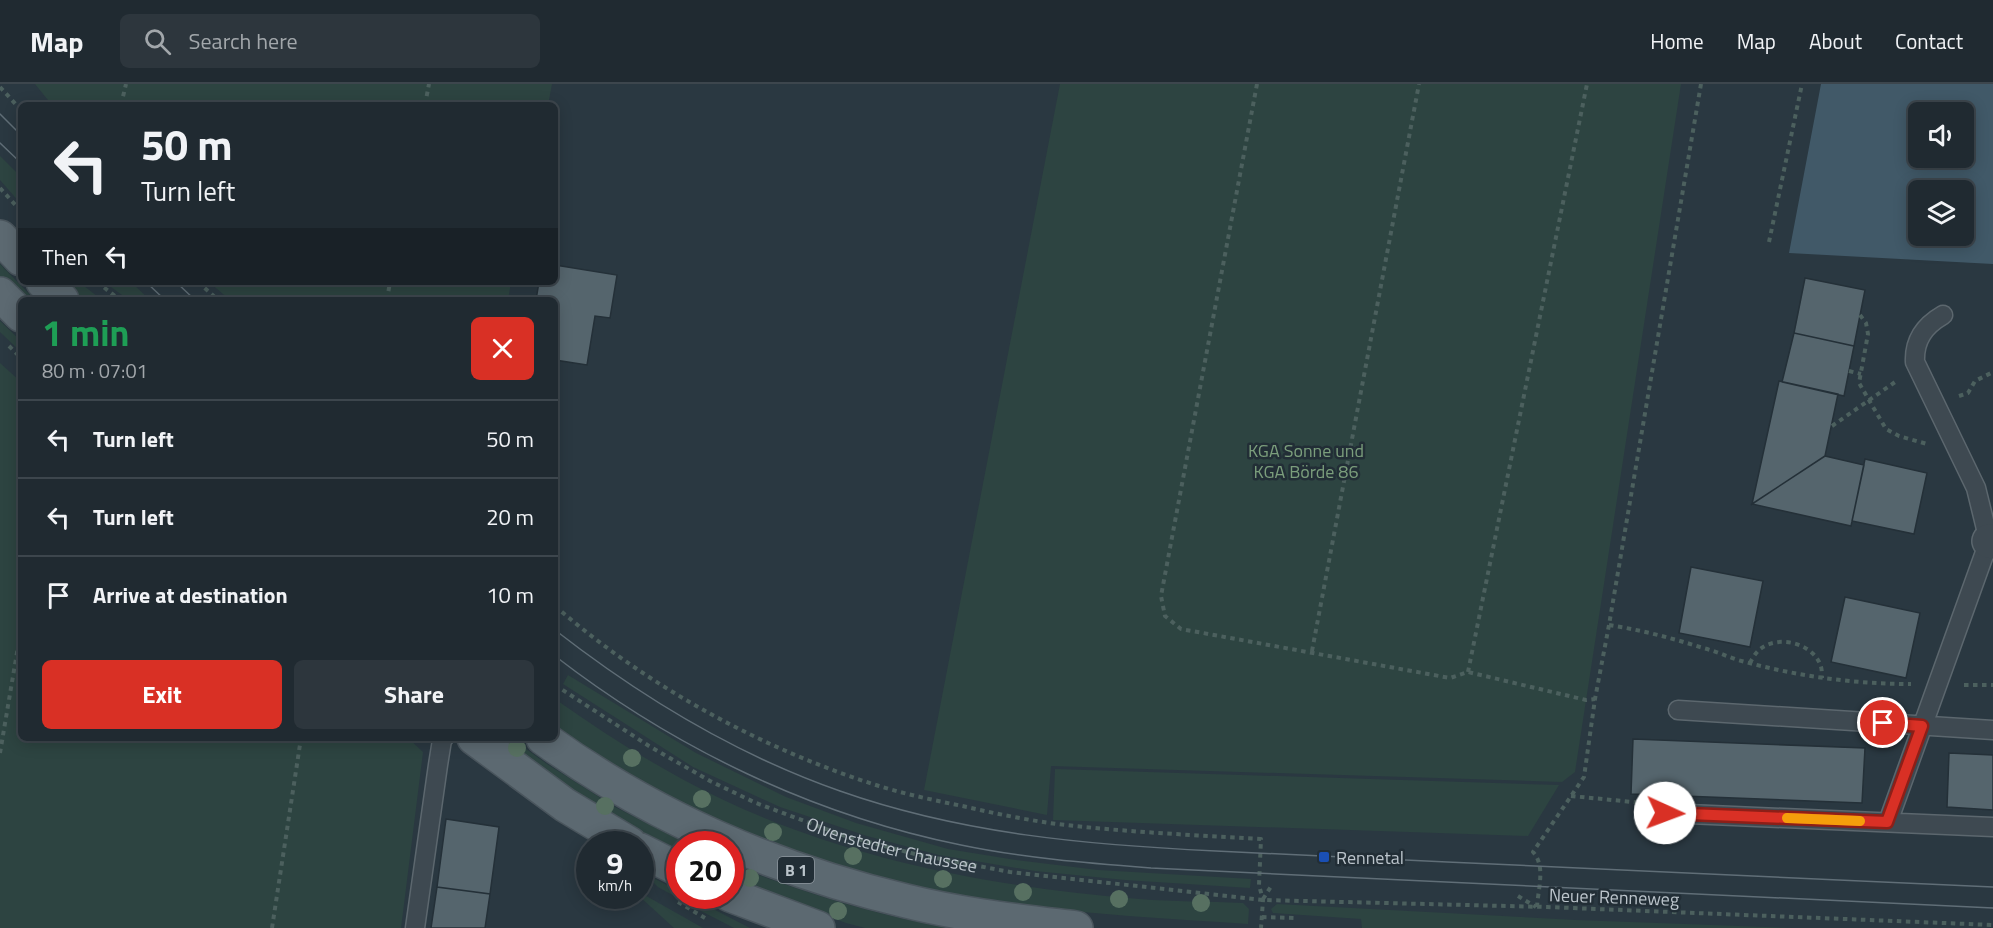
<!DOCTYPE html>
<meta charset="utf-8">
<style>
:root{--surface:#202a31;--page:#2d363d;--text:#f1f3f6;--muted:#a2a7ab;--line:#3d464d;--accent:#d93025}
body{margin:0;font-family:"Titillium Web",sans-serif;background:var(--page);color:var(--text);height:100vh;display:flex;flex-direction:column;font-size:22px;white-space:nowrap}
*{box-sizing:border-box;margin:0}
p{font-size:20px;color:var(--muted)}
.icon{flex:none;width:33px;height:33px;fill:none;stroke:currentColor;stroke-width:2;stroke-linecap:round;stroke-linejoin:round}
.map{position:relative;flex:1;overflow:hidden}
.panel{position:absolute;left:18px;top:213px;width:540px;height:444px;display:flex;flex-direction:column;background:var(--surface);border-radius:9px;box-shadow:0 3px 15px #0003,0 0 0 2px var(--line)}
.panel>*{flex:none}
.top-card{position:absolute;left:18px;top:18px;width:540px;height:183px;border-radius:9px;box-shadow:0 3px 15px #0003,0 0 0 2px var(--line);background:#202a31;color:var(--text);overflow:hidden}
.tools{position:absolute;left:1908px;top:18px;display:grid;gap:12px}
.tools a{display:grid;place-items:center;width:66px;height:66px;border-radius:9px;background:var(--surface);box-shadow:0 3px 15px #0003,0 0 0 2px var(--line);font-size:30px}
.speed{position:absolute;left:576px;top:747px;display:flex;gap:12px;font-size:30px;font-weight:700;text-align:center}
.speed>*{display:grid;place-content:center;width:78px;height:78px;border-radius:50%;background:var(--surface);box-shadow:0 3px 15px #0003,0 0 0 2px var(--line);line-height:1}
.speed small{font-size:15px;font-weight:400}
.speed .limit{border:9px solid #d22;background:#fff;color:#111}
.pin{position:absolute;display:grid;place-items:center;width:51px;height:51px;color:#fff;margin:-26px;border:3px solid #fff;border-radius:50%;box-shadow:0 2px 6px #0007}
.me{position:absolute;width:66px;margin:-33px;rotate:92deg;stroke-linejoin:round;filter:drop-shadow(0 0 4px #0008)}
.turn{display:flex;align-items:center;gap:21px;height:126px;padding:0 24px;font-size:27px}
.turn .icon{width:78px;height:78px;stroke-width:2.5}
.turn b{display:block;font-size:42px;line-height:51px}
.then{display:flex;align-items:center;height:57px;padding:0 24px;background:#0003;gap:12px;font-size:22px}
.round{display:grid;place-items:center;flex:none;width:63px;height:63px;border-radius:9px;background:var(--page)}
.summary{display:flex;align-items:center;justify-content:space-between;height:102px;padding:0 24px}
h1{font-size:36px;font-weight:700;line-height:45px;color:#1e9e55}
.button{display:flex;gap:12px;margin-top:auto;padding:12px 24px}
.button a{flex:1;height:69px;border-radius:9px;background:var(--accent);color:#fff;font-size:24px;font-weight:700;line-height:69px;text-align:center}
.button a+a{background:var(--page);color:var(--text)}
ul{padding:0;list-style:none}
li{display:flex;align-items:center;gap:18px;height:78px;padding:0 24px;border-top:2px solid var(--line)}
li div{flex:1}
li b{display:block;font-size:22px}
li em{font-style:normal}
header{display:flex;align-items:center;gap:36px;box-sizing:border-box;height:84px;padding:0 30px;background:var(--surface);border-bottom:2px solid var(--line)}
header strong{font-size:28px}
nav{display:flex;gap:33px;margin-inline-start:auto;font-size:21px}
.search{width:420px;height:54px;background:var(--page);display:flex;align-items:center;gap:15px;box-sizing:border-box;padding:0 21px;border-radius:9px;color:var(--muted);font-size:22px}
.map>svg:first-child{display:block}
</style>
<header>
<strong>Map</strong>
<div class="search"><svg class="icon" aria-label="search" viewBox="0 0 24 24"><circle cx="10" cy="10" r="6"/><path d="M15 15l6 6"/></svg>Search here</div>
<nav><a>Home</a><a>Map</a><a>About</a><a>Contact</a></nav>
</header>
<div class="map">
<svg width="1993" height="844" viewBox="0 0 1993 844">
<rect width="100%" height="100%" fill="#2a3841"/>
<!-- green -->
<path fill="#2d4441" d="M35,0H552L548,21H52Z
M1060,0H1681L1575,688L1562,698L1051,682L1047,731L924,706Z
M0,72L21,93V120L0,96Z
M0,180L35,216H24L0,192Z
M63,198H79L102,216H81Z
M104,198H131L150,216H129Z
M209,198H511L508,216H230Z
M0,237L21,257V268L0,248Z
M0,279L21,298V654H408L423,668L401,844H0Z
M568,591L696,669L786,713L856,739L948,765L1016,776L1098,786L1251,795L1250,804L1125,796L1035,787L939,771L867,752L780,723L693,683L563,600Z
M555,615C596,644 638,671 682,695C822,771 981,802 1139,815C1174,818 1208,817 1243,819L1249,825L1248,840C1156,834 1064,829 972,815C895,803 809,777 737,746C673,719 614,681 555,644Z
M494,654H511L547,680L615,723L688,760H680L679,772L626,744Z
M1055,685L1559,701L1528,752L1053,736Z
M730,780C801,808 873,830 947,844H865L846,839L731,796Z
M645,790L679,807L680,812H688L750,844H734L703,828L658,803Z
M641,809L703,844H674L639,812Z
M1277,820L1576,836L1793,844H1362L1361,835L1273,829L1271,825Z"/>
<!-- water -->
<path fill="#415968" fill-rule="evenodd" d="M1821,0H1993V180L1789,169ZM1918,28H1964V74H1918ZM1918,106H1964V152H1918Z"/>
<!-- building -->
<path fill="#55656d" stroke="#243038" stroke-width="1.5" d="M555,181L617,191L610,234L595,232L587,281L555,276V216H536L539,198H555Z
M1805,194L1865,206L1854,262L1794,249Z
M1794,249L1854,262L1844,312L1782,298Z
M1779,297L1838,310L1825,372L1752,420Z
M1825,372L1864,381L1851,442L1752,420Z
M1865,375L1927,389L1914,450L1852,437Z
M1691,483L1763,497L1750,563L1679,549Z
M1845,513L1920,529L1906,594L1831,578Z
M1633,655L1865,664L1862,719L1631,710Z
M1949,669L1993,671V726L1947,723Z
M446,735L499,743L490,810L437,803Z
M437,803L490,810L485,844H431Z"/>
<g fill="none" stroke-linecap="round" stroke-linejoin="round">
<defs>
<path id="service" d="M1678,626L1993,646
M1665,729L1993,743
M1888,738L1989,457L1976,404L1915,278C1914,256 1924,242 1943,231
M415,844L438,681L442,656L444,654"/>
<path id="minor" d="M1989,457L1993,458"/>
<path id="primary" d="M0,153L21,175
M43,198L62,216
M0,210L21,231
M474,654L565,721L630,760
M543,654C651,732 776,786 906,817C962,831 1019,837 1076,844
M640,766L680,786
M730,811L818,844"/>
</defs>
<!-- service casing -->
<use href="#service" stroke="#5c676e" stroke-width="21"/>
<!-- minor casing -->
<use href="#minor" stroke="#5c676e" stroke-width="36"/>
<!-- primary casing -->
<use href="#primary" stroke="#4a555d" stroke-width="36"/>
<!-- path -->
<g stroke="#4c605e" stroke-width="4" stroke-dasharray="4.5 4.5" stroke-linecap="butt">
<path d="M1257,0L1161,512L1165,532L1181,545L1450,594L1468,588L1586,616L1595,615"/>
<path d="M0,3L21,26"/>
<path d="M121,21L126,0"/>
<path d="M425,21L429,0"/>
<path d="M0,104L19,125"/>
<path d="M1769,158L1802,0"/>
<path d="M97,198L120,216"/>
<path d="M198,198L218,216"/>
<path d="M387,216L390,198"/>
<path d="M1860,231L1866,239L1868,250L1859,299L1886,345L1899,352L1927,360"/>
<path d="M9,262L21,274"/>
<path d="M1849,287L1861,290"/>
<path d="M1959,312L1968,309L1975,297L1993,288"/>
<path d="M1832,342L1898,296"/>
<path d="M555,522C648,603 762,665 879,702C908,711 938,717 967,723C997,730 1027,736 1057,740C1125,748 1193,751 1261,755L1259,801L1263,816L1261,844"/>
<path d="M1609,541C1641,546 1672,554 1703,564C1715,567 1726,572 1738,576C1795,592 1853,600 1911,600"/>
<path d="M1312,567L1419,0"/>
<path d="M1750,579C1752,575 1755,570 1758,567C1775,550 1811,558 1820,580C1822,584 1822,590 1822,594"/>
<path d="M1468,588L1587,0"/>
<path id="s1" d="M555,601L649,662L710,697L756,719L842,751L915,770L1010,788L1263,816L1547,823L1993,841"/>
<path d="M1964,601H1993"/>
<path d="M0,669L21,545"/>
<path d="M1571,712L1643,719"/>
<path d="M1518,812L1536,823"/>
<path d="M1263,815L1272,801"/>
<path d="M678,818L705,834"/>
<path d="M1537,823C1538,805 1546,782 1533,768L1584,693L1595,615L1609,541L1701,0"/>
<path d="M1262,833L1294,834"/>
<path d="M272,844L301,654"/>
</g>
<!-- service -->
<use href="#service" stroke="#3e4951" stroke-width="18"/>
<!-- minor -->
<use href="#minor" stroke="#3e4951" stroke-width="33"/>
<!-- primary -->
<use href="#primary" stroke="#5c6971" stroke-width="33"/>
<!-- tram -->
<path stroke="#606e77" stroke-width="1.5" d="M0,30L21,51
M0,59L21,79
M146,198L165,216
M176,198L195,216
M555,546C641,613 737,671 840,707C962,750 1088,761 1216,767C1293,771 1370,775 1447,778C1629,786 1811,795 1993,803
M555,572C674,664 813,731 961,761C1023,774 1087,779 1151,784L1993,824"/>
</g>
<!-- trees -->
<g fill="#577061">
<circle cx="517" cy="664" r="9"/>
<circle cx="632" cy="674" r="9"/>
<circle cx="702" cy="715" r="9"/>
<circle cx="605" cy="722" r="9"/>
<circle cx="773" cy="748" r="9"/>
<circle cx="853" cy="772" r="9"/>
<circle cx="750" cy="794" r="9"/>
<circle cx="943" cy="795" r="9"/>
<circle cx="1023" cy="808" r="9"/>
<circle cx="1119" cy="815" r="9"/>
<circle cx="1201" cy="819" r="9"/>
<circle cx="838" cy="827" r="9"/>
</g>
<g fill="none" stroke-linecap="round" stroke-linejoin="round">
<defs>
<path id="route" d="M1665,729L1887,738L1922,642L1883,639"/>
</defs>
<!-- route casing -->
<use href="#route" stroke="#8d1f18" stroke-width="15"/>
<!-- route -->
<use href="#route" stroke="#d93025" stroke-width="10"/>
<!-- slow -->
<path stroke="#f59e0b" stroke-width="10" d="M1787,734L1860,737"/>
</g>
<!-- markers -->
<rect fill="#1a4fb4" stroke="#222e36" stroke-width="2" x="1318" y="767" width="12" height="12" rx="3"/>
<g text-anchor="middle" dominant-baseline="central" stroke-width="5" stroke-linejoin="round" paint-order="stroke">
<!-- shield labels -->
<rect fill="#222e36" stroke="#8d979e" stroke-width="1.5" x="778" y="773" width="36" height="26" rx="4.5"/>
<g font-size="16" font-weight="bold" fill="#bbc4cb">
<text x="796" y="786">B 1</text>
</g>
<!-- park labels -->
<g font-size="18" fill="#7b9e7c" stroke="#222e36">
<text x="1306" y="366">KGA Sonne und<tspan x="1306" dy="21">KGA Börde 86</tspan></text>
</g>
<!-- street labels -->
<g font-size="18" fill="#bbc4cb" stroke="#222e36">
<text stroke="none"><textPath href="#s1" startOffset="376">Olvenstedter Chaussee</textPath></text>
<text transform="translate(1614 813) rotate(2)">Neuer Renneweg</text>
</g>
<!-- poi labels -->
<g font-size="18" fill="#bbc4cb" stroke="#222e36" text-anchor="start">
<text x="1336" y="773">Rennetal</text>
</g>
</g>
</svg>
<div class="tools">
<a><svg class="icon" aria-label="sound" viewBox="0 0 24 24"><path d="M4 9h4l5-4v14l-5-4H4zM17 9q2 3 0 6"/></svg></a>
<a><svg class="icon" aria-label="layers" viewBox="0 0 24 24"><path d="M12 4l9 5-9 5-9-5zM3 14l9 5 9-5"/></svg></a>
</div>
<div class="speed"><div>9<small>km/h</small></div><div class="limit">20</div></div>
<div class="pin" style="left:1883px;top:639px;background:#d93025"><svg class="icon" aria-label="arrive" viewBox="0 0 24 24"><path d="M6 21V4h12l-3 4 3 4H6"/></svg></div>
<svg class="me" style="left:1665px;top:729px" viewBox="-20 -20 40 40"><circle r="19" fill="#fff"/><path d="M0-13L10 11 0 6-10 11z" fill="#d93025"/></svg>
<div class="top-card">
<div class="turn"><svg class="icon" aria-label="left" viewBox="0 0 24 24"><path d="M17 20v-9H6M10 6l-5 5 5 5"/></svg><div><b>50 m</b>Turn left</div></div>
<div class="then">Then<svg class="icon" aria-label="left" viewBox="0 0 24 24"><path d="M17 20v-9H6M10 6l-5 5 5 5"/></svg></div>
</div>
<section class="panel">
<div class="summary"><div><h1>1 min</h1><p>80 m · 07:01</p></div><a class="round" style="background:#d93025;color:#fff"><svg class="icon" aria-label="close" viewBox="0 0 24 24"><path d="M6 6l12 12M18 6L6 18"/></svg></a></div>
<ul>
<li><svg class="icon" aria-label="left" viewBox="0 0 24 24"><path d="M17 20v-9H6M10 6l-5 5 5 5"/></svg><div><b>Turn left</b></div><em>50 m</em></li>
<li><svg class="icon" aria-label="left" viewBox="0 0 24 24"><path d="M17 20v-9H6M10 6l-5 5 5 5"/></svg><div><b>Turn left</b></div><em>20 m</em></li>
<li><svg class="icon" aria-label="arrive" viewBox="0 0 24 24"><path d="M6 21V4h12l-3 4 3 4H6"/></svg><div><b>Arrive at destination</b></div><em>10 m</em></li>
</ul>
<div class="button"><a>Exit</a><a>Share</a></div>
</section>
</div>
